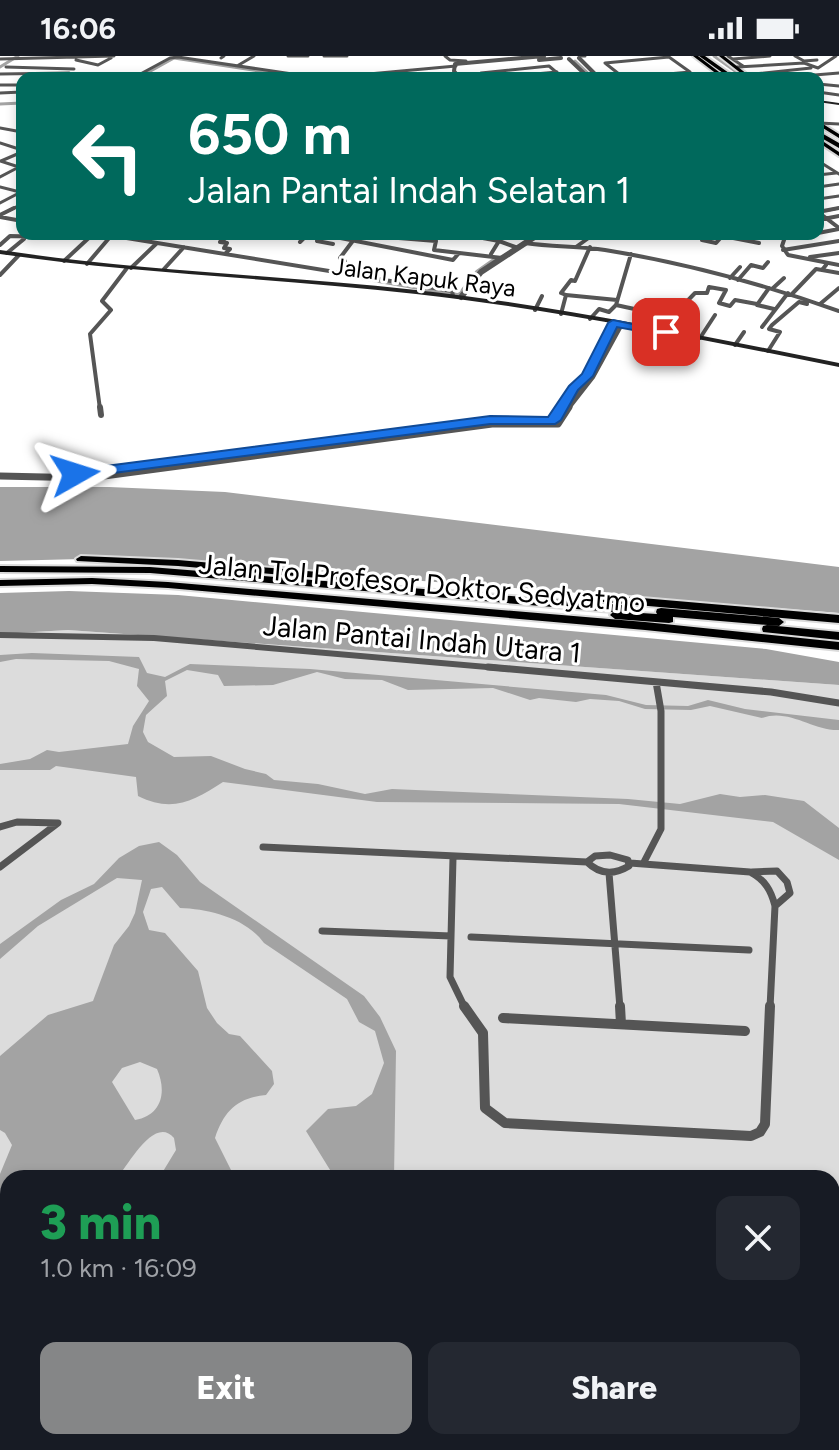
<!DOCTYPE html>
<meta charset="utf-8">
<style>
:root{--surface:#171b24;--page:#242831;--text:#f1f3f6;--muted:#9ea1a6;--accent:#858687}
body{margin:0;font-family:Figtree,sans-serif;background:var(--page);color:var(--text);height:100vh;display:flex;flex-direction:column;font-size:30px;white-space:nowrap}
*{box-sizing:border-box;margin:0}
p{font-size:26px;color:var(--muted)}
.icon{flex:none;width:44px;height:44px;fill:none;stroke:currentColor;stroke-width:2;stroke-linecap:round;stroke-linejoin:round}
.map{position:relative;flex:1;overflow:hidden}
.panel{position:absolute;left:0px;top:1114px;width:840px;height:280px;display:flex;flex-direction:column;background:var(--surface);border-radius:24px 24px 0 0;box-shadow:0 4px 12px #0003}
.panel>*{flex:none}
.top-card{position:absolute;left:16px;top:16px;width:808px;height:168px;border-radius:16px;box-shadow:0 4px 12px #0003;background:#00695c;color:#fff;overflow:hidden}
.pin{position:absolute;display:grid;place-items:center;width:68px;height:68px;color:#fff;margin:-34px;border-radius:16px;box-shadow:0 4px 12px #0006}
.me{position:absolute;width:88px;margin:-44px;rotate:84deg;stroke-linejoin:round;filter:drop-shadow(0 0 6px #0008)}
.turn{display:flex;align-items:center;gap:28px;height:168px;padding:0 40px;font-size:36px}
.turn .icon{width:104px;height:104px;stroke-width:2.5}
.turn b{display:block;font-size:56px;line-height:68px}
.round{display:grid;place-items:center;flex:none;width:84px;height:84px;border-radius:16px;background:var(--page)}
.summary{display:flex;align-items:center;justify-content:space-between;height:136px;padding:0 40px}
h1{font-size:48px;font-weight:800;line-height:60px;color:#1e9e55}
.primary-button{display:flex;gap:16px;margin-top:auto;padding:16px 40px}
.primary-button a{flex:1;height:92px;border-radius:16px;background:var(--accent);color:#fff;font-size:32px;font-weight:800;line-height:92px;text-align:center}
.primary-button a+a{background:var(--page);color:var(--text)}
.status{display:flex;justify-content:space-between;align-items:center;height:56px;padding:0 40px;background:var(--surface);direction:ltr}
.status svg{height:22px;fill:currentColor}
.map>svg:first-child{display:block}
</style>
<div class="status"><b>16:06</b><svg viewBox="0 0 49 12"><path d="M0 12V9h3v3zM5 12V6h3v6zM10 12V3h3v9zM15 12V0h3v12zM26 1h20v11H26zM47 4h2v5h-2z"/></svg></div>
<div class="map">
<svg width="839" height="1394" viewBox="0 0 839 1394">
<rect width="100%" height="100%" fill="#fff"/>
<!-- green -->
<path fill="#dcdcdc" fill-rule="evenodd" d="M68,574L839,629V1394H0V578ZM8,1122H832V1386H8Z"/>
<!-- water -->
<path fill="#a3a3a3" fill-rule="evenodd" d="M0,431H109L225,436L839,511V557L125,502L0,505Z
M69,535L178,539L766,593L839,606V629L68,574L0,578V537Z
M32,597L139,601L147,617L165,621L190,608L310,613L606,639L646,649L688,650L708,644L745,653L839,664V674C813,675 789,652 762,662L710,650L691,654L645,653L619,645L590,643L576,646L539,642L530,644L493,632L408,634L382,624L345,623L317,616L273,629L224,630L218,619L187,614L165,625L167,640L146,659L143,676L148,686L174,701L211,700L245,713L266,718L274,724L318,728L365,738L392,733L628,743L680,748L720,738L740,741L765,739L804,745L839,772V804L773,766L619,748L377,746L223,726C194,745 172,757 138,740L136,721L56,710L50,714H0V708L30,703L47,694L59,696L128,688L133,670L149,645L137,630L139,613L109,605L16,603L0,606V599Z
M159,786L177,799L200,826L364,940L380,961L396,995L394,1122H335L306,1075L328,1053L356,1050L372,1038L384,1007L375,975L359,966L347,943L264,887C246,862 209,853 180,852L162,831L151,833L143,856L149,874L165,877L198,915L207,952L217,967L229,978L240,980L272,1015L274,1028L266,1039C237,1042 224,1055 215,1082L235,1122H159L176,1094L174,1082C154,1059 128,1110 117,1122H8V1251L0,1246V1118L12,1089L5,1077L0,1074V1000L48,959L93,945L114,889L129,870L135,857L142,824L117,822L38,870L0,903V888L61,844L94,828L119,802L139,790ZM140,1006L157,1013C167,1036 162,1059 135,1064L112,1026L122,1012Z"/>
<g fill="none" stroke-linecap="round" stroke-linejoin="round">
<!-- canal-far1 -->
<path stroke="#a3a3a3" stroke-width="3" d="M714,0L745,22
M575,5L593,22
M0,11L18,0
M138,22L174,2L305,22
M309,22L343,19
M0,48L22,47"/>
<!-- canal -->
<path stroke="#a3a3a3" stroke-width="4" d="M362,222L459,239L477,216L494,204"/>
<!-- minor-tunnel -->
<path stroke="#d9d9d9" stroke-width="4" stroke-dasharray="4 2" stroke-linecap="butt" d="M345,209H358L351,218"/>
<defs>
<path id="primary" d="M693,0H698L727,22H722Z
M719,0H724L752,22H747Z
M818,65L839,78V82L818,69Z
M818,82L839,96V100L818,86Z"/>
<path id="motorway" d="M699,0H705L736,22H730Z
M818,75L839,87V92L818,80Z
M81,500L178,504L389,522L394,525L389,528L178,510L77,505L76,503Z
M0,510L150,511L623,549L628,553L625,556L657,558L656,556L657,553L661,552L779,562L784,566L779,570L673,561V566L669,567L615,563L610,559L613,556L150,517L0,516Z
M92,522L168,526L645,566L839,586V594L645,574L168,532L92,528L0,530V524Z
M607,539L839,559V567L603,546L602,543L603,540Z
M767,569L839,576V584L763,576L762,573L763,570Z"/>
</defs>
<!-- primary casing -->
<use href="#primary" stroke="#dbdbdb" stroke-width="4"/>
<!-- motorway casing -->
<use href="#motorway" stroke="#dbdbdb" stroke-width="4"/>
<!-- minor-far4 -->
<path stroke="#555" stroke-width="3" d="M288,0H308
M324,0H347
M445,0L450,4L466,5
M581,0H585
M728,0L743,10
M795,0L804,5L817,4
M221,2L224,0
M0,3L114,0
M733,3L770,0
M76,4L98,9L111,2
M605,7L624,22L690,16
M605,7L669,1L690,16
M237,10L254,0
M6,11L74,13
M737,11L804,7L818,12L836,0
M0,18L69,17
M754,18L811,12
M133,22L170,2L178,1L319,22
M182,22L207,19
M325,22L456,10
M485,22L481,17L549,10L563,22
M492,22L557,16
M778,22L839,17
M818,28L839,30
M0,29H22
M818,36L839,39
M0,37L22,36
M819,67L839,68
M0,72L22,76
M0,87L22,94
M0,105L22,112
M1,105L22,96
M823,108L839,118
M818,119L836,117
M0,121L19,111
M0,131L20,136
M818,131L839,128
M818,143L839,140
M0,147L21,136
M10,154L22,148
M829,154L839,152"/>
<!-- minor-far3 -->
<path stroke="#555" stroke-width="4" d="M818,156L839,172
M818,156L839,152
M0,159L14,152
M0,161L22,165
M818,164L839,160
M818,177L839,173
M102,178L452,235L453,240
M320,178L453,204L459,197
M322,178L317,185L333,188
M349,178L436,185L434,194L502,202
M461,178L499,185L491,198
M654,178L665,181L672,178
M786,178L782,190L788,199L839,209
M723,180L759,187
M784,182L811,178
M702,184L716,187L724,178
M499,185L518,192
M300,186L308,178
M525,187C552,191 579,190 605,194C685,207 763,228 839,255
M0,189L10,180L88,182
M576,191L594,178
M783,194L839,185
M7,197L24,183
M225,198L230,193L224,192L227,187L220,186L232,178
M631,198L616,249L639,254L646,244
M810,201L839,197
M64,205L93,178
M87,208L110,181
M131,212L157,187
M164,213L184,191
M822,214L839,217
M339,216L345,209L341,208L345,205L340,202L352,186
M0,219L19,199
M730,222L740,211
M738,224L751,209L763,212L768,206
M769,232L757,249L774,253
M772,233L784,222
M792,238L816,213L822,214L826,209
M566,239L617,244
M820,248L839,232
M535,254L542,240
M561,258L566,239L561,237L571,224L575,225L590,191
M590,263L599,253L609,256L616,249
M762,271L788,237
M666,276L672,261L695,237H707L709,231L726,234L719,247L730,250L735,244L757,248
M700,282L715,259
M735,289L744,276
M768,295L780,276L769,273L772,269L799,246L807,248
M100,353L90,278L111,254L102,245L127,212"/>
<!-- minor-far2 -->
<path stroke="#555" stroke-width="6" d="M100,351L101,359
M0,579L154,582L511,613"/>
<!-- minor-far1 -->
<path stroke="#555" stroke-width="7" d="M488,611L771,636L839,647
M0,771L17,766L58,767L0,811
M263,791L587,806
M610,799L628,804L629,810C614,819 600,819 587,806L595,800Z
M453,802L450,921L465,952
M644,806L661,773V655L656,626
M630,807L750,816C765,824 771,834 775,850L770,952
M752,816L777,815L787,826L790,837L775,850
M609,817L620,952
M322,875L451,880
M471,881L749,894"/>
<!-- minor -->
<path stroke="#555" stroke-width="10" d="M464,950L483,977L485,1052L505,1067L751,1080L760,1076L765,1068L770,950
M620,950L621,968
M503,962L745,975"/>
<!-- tertiary-far2 -->
<path stroke="#555" stroke-width="4" d="M579,2L599,22
M569,3L589,22
M539,4L561,2
M459,22L454,15L455,8L544,0"/>
<!-- tertiary-far1 -->
<path stroke="#555" stroke-width="6" d="M461,241L481,216L539,178
M601,293L613,267
M567,353L592,321L621,268"/>
<!-- tertiary -->
<path stroke="#555" stroke-width="7" d="M0,420L89,422L492,368H558L569,351"/>
<!-- secondary -->
<path fill="#222" fill-rule="evenodd" d="M818,44L839,47V49L818,46Z
M0,194C138,215 277,219 416,234C558,250 699,279 839,307V311C699,283 558,254 416,238C277,222 138,218 0,198Z"/>
<!-- primary -->
<use href="#primary" fill="#000" fill-rule="evenodd"/>
<!-- motorway -->
<use href="#motorway" fill="#000" fill-rule="evenodd"/>
</g>
<!-- route -->
<path fill="#1a73e8" stroke="#114b97" stroke-width="2" d="M613,264L672,276L666,280L617,271L593,320L578,334L561,364L555,368H490L75,422L68,418L75,414L490,360L548,361L569,330L582,318L608,267Z"/>
<g text-anchor="middle" dominant-baseline="central" stroke-width="6" stroke-linejoin="round" paint-order="stroke">
<!-- far-street labels -->
<g font-size="24" fill="#000" stroke="#fff">
<text transform="translate(424 221) rotate(7)">Jalan Kapuk Raya</text>
</g>
<!-- street labels -->
<g font-size="28" fill="#000" stroke="#fff">
<text transform="translate(422 527) rotate(5)">Jalan Tol Profesor Doktor Sedyatmo</text>
<text transform="translate(422 583) rotate(5)">Jalan Pantai Indah Utara 1</text>
</g>
</g>
</svg>
<div class="pin" style="left:666px;top:276px;background:#d93025"><svg class="icon" aria-label="arrive" viewBox="0 0 24 24"><path d="M6 21V4h12l-3 4 3 4H6"/></svg></div>
<svg class="me" style="left:75px;top:418px" viewBox="-20 -20 40 40"><path d="M0-17L14 15 0 8-14 15z" fill="#1a73e8" stroke="#fff" stroke-width="4"/></svg>
<div class="top-card">
<div class="turn"><svg class="icon" aria-label="left" viewBox="0 0 24 24"><path d="M17 20v-9H6M10 6l-5 5 5 5"/></svg><div><b>650 m</b>Jalan Pantai Indah Selatan 1</div></div>
</div>
<section class="panel">
<div class="summary"><div><h1>3 min</h1><p>1.0 km · 16:09</p></div><a class="round"><svg class="icon" aria-label="close" viewBox="0 0 24 24"><path d="M6 6l12 12M18 6L6 18"/></svg></a></div>
<div class="primary-button"><a>Exit</a><a>Share</a></div>
</section>
</div>
